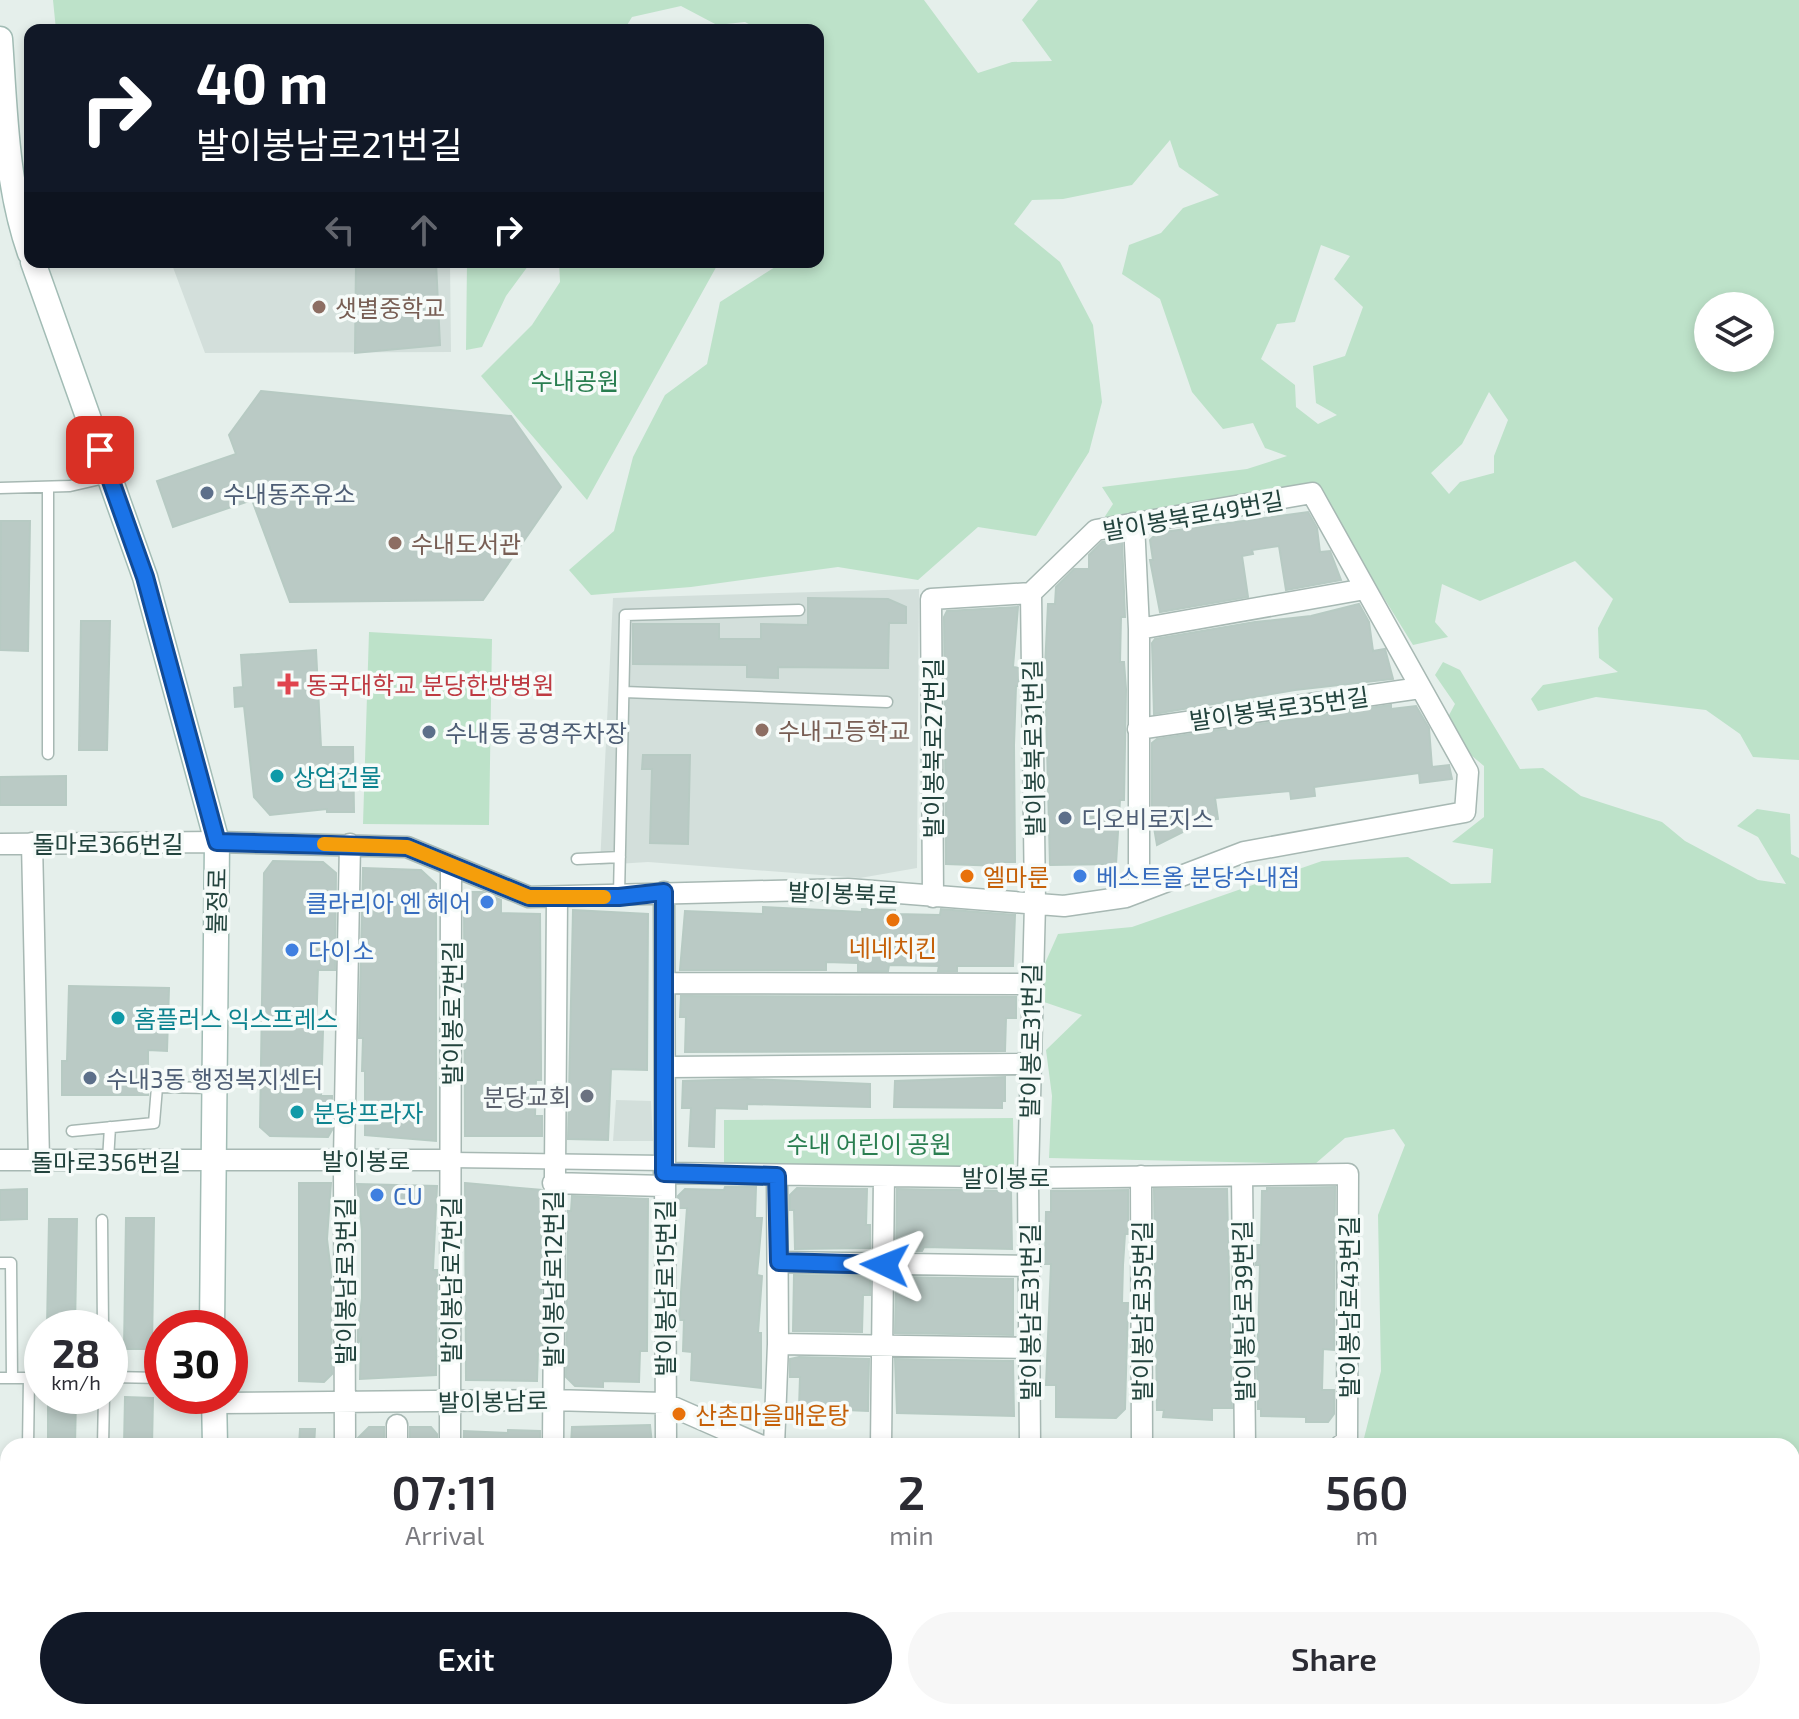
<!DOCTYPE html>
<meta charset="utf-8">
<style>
:root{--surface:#fff;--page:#f7f7f7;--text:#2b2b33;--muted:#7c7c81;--accent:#111827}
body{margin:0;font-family:"Exo 2","Noto Sans KR",sans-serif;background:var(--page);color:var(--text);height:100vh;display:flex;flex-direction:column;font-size:30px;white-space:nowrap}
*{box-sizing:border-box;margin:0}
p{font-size:26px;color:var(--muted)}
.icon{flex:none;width:44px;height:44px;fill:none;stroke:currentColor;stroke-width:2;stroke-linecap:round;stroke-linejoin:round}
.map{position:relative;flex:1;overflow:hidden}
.sheet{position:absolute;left:0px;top:1438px;width:1800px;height:282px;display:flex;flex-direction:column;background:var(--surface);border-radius:24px 24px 0 0;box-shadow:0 4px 12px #0003}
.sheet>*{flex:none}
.banner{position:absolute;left:24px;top:24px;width:800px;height:244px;border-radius:16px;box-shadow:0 4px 12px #0003;background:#111827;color:#fff;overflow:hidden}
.tools{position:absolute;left:1694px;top:292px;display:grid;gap:16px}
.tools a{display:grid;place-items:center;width:80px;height:80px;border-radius:50%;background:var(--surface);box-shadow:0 4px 12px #0003;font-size:40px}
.speed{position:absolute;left:24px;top:1310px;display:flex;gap:16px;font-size:40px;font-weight:700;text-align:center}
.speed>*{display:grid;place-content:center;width:104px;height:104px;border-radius:50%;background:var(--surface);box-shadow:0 4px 12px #0003;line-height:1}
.speed small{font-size:20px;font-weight:400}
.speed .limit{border:12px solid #d22;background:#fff;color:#111}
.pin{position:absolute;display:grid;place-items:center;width:68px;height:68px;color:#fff;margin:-34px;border-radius:16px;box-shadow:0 4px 12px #0006}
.me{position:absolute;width:88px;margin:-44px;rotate:272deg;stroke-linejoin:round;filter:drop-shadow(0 0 6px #0008)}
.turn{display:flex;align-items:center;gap:28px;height:168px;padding:0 40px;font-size:36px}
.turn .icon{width:104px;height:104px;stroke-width:2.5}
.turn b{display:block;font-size:56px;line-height:68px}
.lanes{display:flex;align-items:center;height:76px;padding:0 40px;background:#0003;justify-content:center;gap:40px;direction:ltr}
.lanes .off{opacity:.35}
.eta{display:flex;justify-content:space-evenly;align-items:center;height:136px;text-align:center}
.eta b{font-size:48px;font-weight:600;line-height:56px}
.action{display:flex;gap:16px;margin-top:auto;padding:16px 40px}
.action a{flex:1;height:92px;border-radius:48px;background:var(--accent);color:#fff;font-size:32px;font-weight:600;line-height:92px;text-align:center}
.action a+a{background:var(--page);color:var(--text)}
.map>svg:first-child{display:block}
</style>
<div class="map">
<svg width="1799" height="1719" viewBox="0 0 1799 1719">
<rect width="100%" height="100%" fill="#e5efeb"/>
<!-- built -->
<path fill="#d3dfdb" d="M171,262H450L451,352L205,353Z
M919,589L917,868L860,878L648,862L600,865L613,598Z
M616,1100L651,1101L653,1141H613Z"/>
<!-- green -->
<path fill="#bde2c9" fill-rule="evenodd" d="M53,0H924L978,73L1012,62L1052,61L1022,20L1038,0H1799V760L1753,757L1740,734L1706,710L1596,697L1538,711L1531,699L1543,685L1618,672L1599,658L1598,628L1613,599L1575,561L1480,601L1442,584L1435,622L1448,637L1413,645L1340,527L1304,492L1102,521L1113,504L1102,487L1247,469L1287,456L1265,448L1253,423L1223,429L1192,392L1160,299L1122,274L1129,245L1161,233L1183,208L1219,195L1179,167L1170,140L1132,185L1063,199L1032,200L1014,224L1060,262L1093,325L1102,402L1089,452L1036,536L978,527L918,580L838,567L691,587L591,595L569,570L614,531L633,457L665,395L707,364L720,302L783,262H818V30H760L745,22L717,25L681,6L632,17L624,30H56ZM1321,245L1350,256L1334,279L1363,307L1345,356L1313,366L1316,403L1337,415L1318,424L1296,407L1295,385L1261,359L1277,324L1295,322ZM1708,306H1760V358H1708ZM1489,392L1508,420L1494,456V473L1460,482L1449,494L1431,473L1462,444Z
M467,262H531L506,296L482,347L466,350Z
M559,262H719L587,500L481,376L532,325L560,282Z
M369,632L492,639L489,825L363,824Z
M1443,662L1460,670L1520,769L1543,768L1581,796L1662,822L1685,841L1758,880L1786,884L1758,837L1737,826L1757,809L1790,814L1791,854L1799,858V1719H683L691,1712H1792V1446H1362L1381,1371L1378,1215L1405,1145L1394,1129L1345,1138L1315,1164L1049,1158L1052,1096L1046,1050L1082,1015L1044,1002L1042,970L1058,934L1132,927L1322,861L1408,857L1451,884L1491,883L1493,849L1452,842L1484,817V766L1441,730L1455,704L1435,675Z
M1013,1118L1014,1166L724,1168V1120Z
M471,1712H628L632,1719H470Z"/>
<!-- building -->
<path fill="#bacac5" stroke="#b7cac3" stroke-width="2" d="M356,262H436L440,345L355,353Z
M261,391L511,416L561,487L483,600L290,602L252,500L173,527L157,481L236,454L229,435Z
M1308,512L1317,528L1320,552L1330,551L1341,580L1286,590L1279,546L1252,550L1253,554L1242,556L1248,597L1160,612L1150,560H1153L1150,540L1157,533Z
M1,521H30L28,651L0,650Z
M1122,539L1125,617H1121L1120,662H1124L1126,689L1124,800H1120L1116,864L1050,865L1045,668L1048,604H1055L1056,587L1074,569H1089V555L1102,542Z
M808,598L888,599L906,607V623H889L888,668L778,667V678L747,677V665L633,664V624H719V639H761V624L808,625Z
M1359,604L1369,622L1373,651L1385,649L1393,679L1295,690L1154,714L1152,643L1155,639L1255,622L1311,616Z
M1018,607L1013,667L1019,668V686H1016L1014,745L1015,862H1001V866L946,864L944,617L947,611Z
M81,621H110L107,750H79Z
M316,650L321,747H353L354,812H327V809L270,815L254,797L244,706L235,707L234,688L243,687L241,655Z
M1391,705V709L1416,706L1429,728L1432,767L1449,765L1452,779L1420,783L1419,773L1314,787L1315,796L1291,799L1290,791L1215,798L1218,819L1186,823L1187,830L1157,845L1152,816V743L1157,739Z
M643,755H690L688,844L650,843L652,769H642Z
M66,776V805H0V777Z
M273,861L323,862L336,873L335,970H318L316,1031H323L321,1096H332V1130L328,1137L270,1136L260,1127L264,873Z
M363,868L421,870L436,884V1141L365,1135V1071H362L363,1038H359Z
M470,892H483L501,900V913L540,914L541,1063V1080H536L535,1116H542V1136H465L464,900Z
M763,907L862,912V909L895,910V914L940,915L941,909L1015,915L1013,966H957V971H938L939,966L889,965L888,971H858V963L826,962V970H680L685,911L763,914Z
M573,910L648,914L647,1070L611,1069L608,1140L568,1139Z
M69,986L169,988L167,1051L148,1050V1095H62V1061H67Z
M681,996L1016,997V1018H1006L1005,1051L685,1052L686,1017H680Z
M1005,1077V1101H1002V1108L894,1107L895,1081Z
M748,1079L870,1084V1107L747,1104V1109L715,1108L714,1147L689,1146L691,1108H682L683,1081Z
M299,1183H331L327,1239L331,1272L332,1374L324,1382L299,1381Z
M465,1183L542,1190L541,1350H538L537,1381L466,1380Z
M357,1184L437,1186L433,1270H437L436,1375L360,1379L361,1339L358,1343V1330L362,1298V1230Z
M725,1187H756L755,1218H762L757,1275L762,1276L758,1333H761V1388L691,1380L692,1352L683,1351L684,1320H679L687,1208H678V1196L685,1189L724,1190Z
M1335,1187L1334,1350L1323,1349L1322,1390H1334V1414L1328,1422H1306V1417L1261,1416V1409H1258L1257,1368L1260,1265H1256V1251L1257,1245H1261L1262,1191H1267V1188Z
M797,1188L867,1189L866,1225H870V1248L795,1249L794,1210H790V1195Z
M27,1189V1219L0,1220V1190Z
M897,1189L1011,1191L1012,1249L924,1247L922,1251H896Z
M1154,1189H1227L1232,1408H1212V1420L1163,1417L1164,1410H1157Z
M1128,1190V1234H1125L1123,1265L1122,1303H1128L1125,1409L1116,1418L1056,1417V1385H1046L1051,1264H1045L1046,1212H1051V1191Z
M572,1196L648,1199L647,1351H640L639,1382L603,1381V1387L575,1386L566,1377L568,1211H571Z
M126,1218H154L152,1349H124Z
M49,1219H77L75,1328H47Z
M794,1275L870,1276V1295H863L862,1332L793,1331Z
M896,1277L1013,1279V1335L895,1333Z
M799,1357L869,1359L868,1411L799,1408L800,1377H790V1359Z
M895,1359L1013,1361L1014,1416L897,1413Z
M48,1397H76L75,1446H48Z
M125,1397L153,1398L152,1446H124Z
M650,1425L652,1444L571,1445L572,1427Z
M369,1427H384V1446H358V1438Z
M410,1427H431L437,1434V1446H410Z
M300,1429H315L314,1446H299Z
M508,1430L540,1431V1446H464V1431L508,1433Z"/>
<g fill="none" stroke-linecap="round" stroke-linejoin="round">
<defs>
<path id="service" d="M48,487V754
M0,488L70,486L109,477
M624,692L887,702
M577,859L620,857
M619,895L625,615L799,610
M72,1131L154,1123L157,1087L214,1088
M108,1160L110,1127
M102,1220L103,1328
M0,1263H11L12,1378
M110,1377L162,1378
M0,1378H42
M28,1446L29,1378
M103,1446L104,1396"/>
<path id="pedestrian" d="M450,1160L664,1163"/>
<path id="minor" d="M1134,523L1139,629V892
M1139,629L1365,589
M1138,729L1420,688
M32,843L39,1160
M0,844L217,842L407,847L529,897L848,889L1064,906L1126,897L1244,852L1465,812L1468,772L1312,493L1096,530L1031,593L931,599L933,897
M664,892L666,1446
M665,983L1031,984
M667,1067L1030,1064
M0,1160H450
M664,1173L1028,1178L1348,1174L1347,1441L1340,1446
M1141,1176L1142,1446
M1242,1176L1245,1446
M553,1183L664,1186
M779,1262L1030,1266
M778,1344L1030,1348
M215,1403L551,1400L664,1403L762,1446
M345,1446L344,1159L350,844
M397,1446V1425
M450,1446L451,865
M553,1446L557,897
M774,1446L778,1344L777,1176
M881,1446L884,1176
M1030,1446L1028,1178L1035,903L1031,593"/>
<path id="secondary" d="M0,39C5,110 6,185 30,253
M33,262L145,577L217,842L212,1328
M214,1396L215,1446
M0,1640H8
M0,1679H8
M221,1712V1719"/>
</defs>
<!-- service casing -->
<use href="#service" stroke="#a7b8b3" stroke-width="13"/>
<!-- pedestrian casing -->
<use href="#pedestrian" stroke="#a7b8b3" stroke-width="17"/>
<!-- minor casing -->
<use href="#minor" stroke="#a7b8b3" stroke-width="23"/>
<!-- secondary casing -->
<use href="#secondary" stroke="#a2bcb5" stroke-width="27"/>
<!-- service -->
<use href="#service" stroke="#fff" stroke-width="10"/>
<!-- pedestrian -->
<use href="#pedestrian" stroke="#fff" stroke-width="14"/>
<!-- minor -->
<use href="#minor" stroke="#fff" stroke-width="20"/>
<!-- secondary -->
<use href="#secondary" stroke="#fff" stroke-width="24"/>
</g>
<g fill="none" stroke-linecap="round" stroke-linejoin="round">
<defs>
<path id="route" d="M100,450L145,577L217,842L407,847L529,897H619L664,892V1173L777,1176L779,1262L885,1265"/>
</defs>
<!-- route casing -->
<use href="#route" stroke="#114b97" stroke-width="20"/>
<!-- route -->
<use href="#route" stroke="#1a73e8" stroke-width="14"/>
<!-- slow -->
<path stroke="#f59e0b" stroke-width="14" d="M324,844L407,847L529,897H604"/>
</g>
<!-- markers -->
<g fill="#8d6e63" stroke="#f6fbf9" stroke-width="3">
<circle cx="319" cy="307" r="8"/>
<circle cx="395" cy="543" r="8"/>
<circle cx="762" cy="730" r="8"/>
</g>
<g fill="#5c6f8a" stroke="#f6fbf9" stroke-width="3">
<circle cx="207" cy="493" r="8"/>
<circle cx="429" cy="732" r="8"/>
<circle cx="1065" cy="818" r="8"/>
<circle cx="90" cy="1078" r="8"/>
</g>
<path fill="#e0444e" stroke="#f6fbf9" stroke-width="3" d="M284 672h8v8h8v8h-8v8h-8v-8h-8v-8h8z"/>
<g fill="#0f9aa8" stroke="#f6fbf9" stroke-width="3">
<circle cx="277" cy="776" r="8"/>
<circle cx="118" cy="1018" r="8"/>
<circle cx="297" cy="1112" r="8"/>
</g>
<g fill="#e8710a" stroke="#f6fbf9" stroke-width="3">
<circle cx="967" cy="876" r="8"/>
<circle cx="893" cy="920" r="8"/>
<circle cx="679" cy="1414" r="8"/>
</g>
<g fill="#3f7fe0" stroke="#f6fbf9" stroke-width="3">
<circle cx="1080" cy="876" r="8"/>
<circle cx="487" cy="902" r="8"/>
<circle cx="292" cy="950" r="8"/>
<circle cx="377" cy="1195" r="8"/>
</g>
<circle fill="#6b7280" stroke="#f6fbf9" stroke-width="3" cx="587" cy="1096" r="8"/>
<g text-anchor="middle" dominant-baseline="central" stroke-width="7" stroke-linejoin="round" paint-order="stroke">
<!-- education labels -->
<g font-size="24" fill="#785e54" stroke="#f6fbf9" text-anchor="start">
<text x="335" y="307">샛별중학교</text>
<text x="411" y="543">수내도서관</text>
<text x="778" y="730">수내고등학교</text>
</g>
<!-- park labels -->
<g font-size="24" fill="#297e50" stroke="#f6fbf9">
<text x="575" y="380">수내공원</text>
<text x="869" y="1143">수내 어린이 공원</text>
</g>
<!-- service labels -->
<g font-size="24" fill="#4e5e75" stroke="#f6fbf9" text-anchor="start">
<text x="223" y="493">수내동주유소</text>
<text x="445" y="732">수내동 공영주차장</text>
<text x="1081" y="818">디오비로지스</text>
<text x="106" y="1078">수내3동 행정복지센터</text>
</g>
<!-- street labels -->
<g font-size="24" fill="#22433d" stroke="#f6fbf9">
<text transform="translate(1193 515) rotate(-10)">발이봉북로49번길</text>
<text transform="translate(1279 708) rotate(-8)">발이봉북로35번길</text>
<text transform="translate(932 748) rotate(-90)">발이봉북로27번길</text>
<text transform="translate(1033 748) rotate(-91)">발이봉북로31번길</text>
<text x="108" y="843">돌마로366번길</text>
<text transform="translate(843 893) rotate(2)">발이봉북로</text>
<text transform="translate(216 901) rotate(-89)">불정로</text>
<text transform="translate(451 1013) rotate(-90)">발이봉로7번길</text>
<text transform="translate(1030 1041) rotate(-89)">발이봉로31번길</text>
<text x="366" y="1160">발이봉로</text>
<text x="106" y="1161">돌마로356번길</text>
<text x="1006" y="1177">발이봉로</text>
<text transform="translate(552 1279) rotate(-90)">발이봉남로12번길</text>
<text transform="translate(450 1280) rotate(-90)">발이봉남로7번길</text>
<text transform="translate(344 1281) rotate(-90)">발이봉남로3번길</text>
<text transform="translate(664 1288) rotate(-90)">발이봉남로15번길</text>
<text transform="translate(1348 1307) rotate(-90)">발이봉남로43번길</text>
<text transform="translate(1141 1311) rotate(-90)">발이봉남로35번길</text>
<text transform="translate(1243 1311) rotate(-91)">발이봉남로39번길</text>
<text transform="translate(1029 1312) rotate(-90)">발이봉남로31번길</text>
<text transform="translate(493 1401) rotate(-1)">발이봉남로</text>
</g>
<!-- health labels -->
<g font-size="24" fill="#be3a42" stroke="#f6fbf9" text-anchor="start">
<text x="306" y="684">동국대학교 분당한방병원</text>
</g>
<!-- culture labels -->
<g font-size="24" fill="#0d838f" stroke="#f6fbf9" text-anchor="start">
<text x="293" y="776">상업건물</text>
<text x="134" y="1018">홈플러스 익스프레스</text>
<text x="313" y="1112">분당프라자</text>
</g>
<!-- food labels -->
<g font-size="24" fill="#c56008" stroke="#f6fbf9" text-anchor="start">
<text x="983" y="876">엘마룬</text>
<text x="893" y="947" text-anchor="middle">네네치킨</text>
<text x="695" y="1414">산촌마을매운탕</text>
</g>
<!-- shop labels -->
<g font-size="24" fill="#366cbe" stroke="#f6fbf9" text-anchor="start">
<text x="1096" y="876">베스트올 분당수내점</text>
<text x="471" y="902" text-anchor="end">클라리아 엔 헤어</text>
<text x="308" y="950">다이소</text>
<text x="393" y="1195">CU</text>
</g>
<!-- worship labels -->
<g font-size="24" fill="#5b616d" stroke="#f6fbf9" text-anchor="end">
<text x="571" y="1096">분당교회</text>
</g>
</g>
</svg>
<div class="tools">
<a><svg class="icon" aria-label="layers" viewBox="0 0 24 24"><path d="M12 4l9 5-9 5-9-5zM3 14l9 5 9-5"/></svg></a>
</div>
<div class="speed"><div>28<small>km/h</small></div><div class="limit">30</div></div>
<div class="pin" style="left:100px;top:450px;background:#d93025"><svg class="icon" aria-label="arrive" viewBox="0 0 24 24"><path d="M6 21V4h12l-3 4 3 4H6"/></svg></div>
<svg class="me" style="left:885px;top:1265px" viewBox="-20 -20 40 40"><path d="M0-17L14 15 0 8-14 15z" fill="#1a73e8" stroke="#fff" stroke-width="4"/></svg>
<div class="banner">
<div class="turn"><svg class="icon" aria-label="right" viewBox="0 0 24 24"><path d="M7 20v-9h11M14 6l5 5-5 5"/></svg><div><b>40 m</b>발이봉남로21번길</div></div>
<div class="lanes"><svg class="icon off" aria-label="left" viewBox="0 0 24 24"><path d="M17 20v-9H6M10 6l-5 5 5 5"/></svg><svg class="icon off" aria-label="ahead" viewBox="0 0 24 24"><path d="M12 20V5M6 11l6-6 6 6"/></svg><svg class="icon" aria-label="right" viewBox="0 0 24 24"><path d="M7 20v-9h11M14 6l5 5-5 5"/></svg></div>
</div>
<section class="sheet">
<div class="eta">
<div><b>07:11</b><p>Arrival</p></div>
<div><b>2</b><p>min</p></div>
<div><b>560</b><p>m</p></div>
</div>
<div class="action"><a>Exit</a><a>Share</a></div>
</section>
</div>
